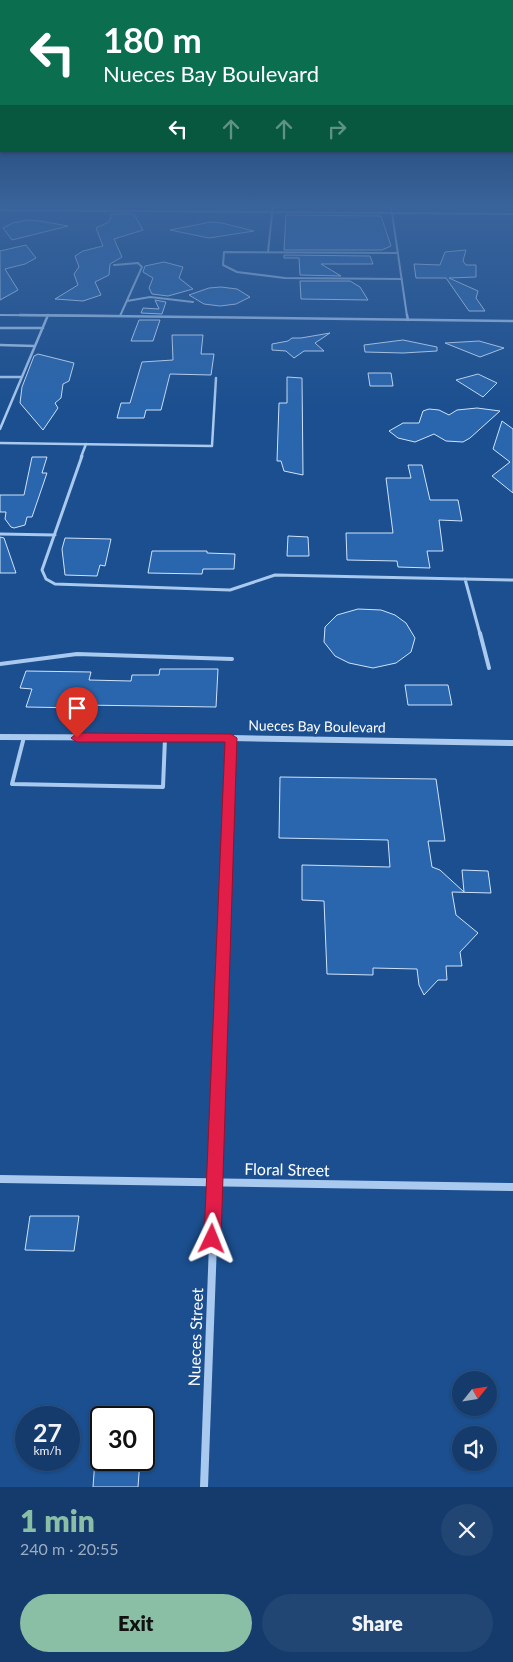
<!DOCTYPE html>
<meta charset="utf-8">
<style>
:root{--surface:#143b6b;--page:#214673;--text:#f1f3f6;--muted:#9dadc1;--line:#33557e;--accent:#8abfa5}
body{margin:0;font-family:Lato,sans-serif;background:var(--page);color:var(--text);height:100vh;display:flex;flex-direction:column;font-size:19px;white-space:nowrap}
*{box-sizing:border-box;margin:0}
p{font-size:16px;color:var(--muted)}
.icon{flex:none;width:28px;height:28px;fill:none;stroke:currentColor;stroke-width:2;stroke-linecap:round;stroke-linejoin:round}
.map{position:relative;height:1487px;overflow:hidden}
.drawer{display:flex;flex-direction:column;background:var(--surface);flex:1}
.drawer>*{flex:none}
.banner{position:absolute;left:0px;top:0px;width:514px;height:152px;box-shadow:0 1px 4px #0004,0 0 0 1px var(--line);background:#0b6e4f;color:#fff;overflow:hidden}
.needle{width:32px;rotate:60deg}
.controls{position:absolute;left:452px;top:1371px;display:grid;gap:10px}
.controls a{display:grid;place-items:center;width:45px;height:45px;border-radius:50%;background:var(--surface);box-shadow:0 1px 4px #0004,0 0 0 1px var(--line);font-size:25px}
.speed{position:absolute;left:15px;top:1406px;display:flex;gap:10px;font-size:25px;font-weight:700;text-align:center}
.speed>*{display:grid;place-content:center;width:65px;height:65px;border-radius:50%;background:var(--surface);box-shadow:0 1px 4px #0004,0 0 0 1px var(--line);line-height:1}
.speed small{font-size:12px;font-weight:400}
.speed .limit{border:2px solid #111;border-radius:8px;background:#fff;color:#111}
.pin{position:absolute;display:grid;place-items:center;width:42px;height:42px;color:#fff;margin:-51px -21px;border-radius:50% 50% 50% 0;rotate:-45deg;box-shadow:0 0 5px #0007}
.pin .icon{rotate:45deg}
.me{position:absolute;width:55px;margin:-28px;rotate:2deg;stroke-linejoin:round;filter:drop-shadow(0 0 4px #0008)}
.turn{display:flex;align-items:center;gap:18px;height:105px;padding:0 20px;font-size:22px}
.turn .icon{width:65px;height:65px;stroke-width:2.5}
.turn b{display:block;font-size:35px;line-height:42px}
.lanes{display:flex;align-items:center;height:48px;padding:0 20px;background:#0003;justify-content:center;gap:25px;direction:ltr}
.lanes .off{opacity:.35}
.round{display:grid;place-items:center;flex:none;width:52px;height:52px;border-radius:26px;background:var(--page)}
.overview{display:flex;align-items:center;justify-content:space-between;height:85px;padding:0 20px}
h1{font-size:30px;font-weight:800;line-height:38px;color:var(--accent)}
.action{display:flex;gap:10px;margin-top:auto;padding:10px 20px}
.action a{flex:1;height:58px;border-radius:30px;background:var(--accent);color:#111;font-size:20px;font-weight:800;line-height:58px;text-align:center}
.action a+a{background:var(--page);color:var(--text)}
.map>svg:first-child{display:block}
</style>
<div class="map">
<svg width="513" height="1487" viewBox="0 0 513 1487">
<rect width="100%" height="100%" fill="#1b4f8f"/>
<!-- building -->
<path fill="#2a66ad" stroke="#cfe3fa" d="M112,214H134L143,230L114,239L122,257L110,264L109,275L95,282L101,295L83,301L55,299L78,285L74,274L79,267L75,256L83,251L103,246L96,228L109,222Z
M286,215L381,216L391,246L382,250H284Z
M28,220L40,221L68,226L12,240L3,228L13,223Z
M211,222L222,223L254,231L209,238L170,230Z
M26,245L36,258L25,264L5,269L18,290L0,300V251Z
M466,250L463,261L466,265H476V277L449,278L478,291L476,298L485,311H469L446,278H416L414,264L440,265L445,252Z
M284,255L370,256L373,264H321L341,276L300,275L299,258H284Z
M164,262L183,267L179,278L193,289L168,296L152,294L149,288L153,278L143,272L145,266Z
M300,281H350L360,287L368,300L301,299Z
M221,287L237,289L250,297L236,304L220,306L204,304L189,295L209,288Z
M155,300L166,302L162,314L141,313L143,308L159,309Z
M139,320H160L153,341H131Z
M330,333L315,343L324,351H304L294,358L286,351L272,350V344L288,341L292,338H301Z
M172,335H203L201,354H214L211,375L170,374L161,410H146L144,418H117L121,403H130L142,362L173,360Z
M403,340L437,347V351L403,353L365,352L364,345Z
M479,341L504,348L480,357L445,343Z
M38,354L74,363L69,381L63,384L61,398L55,403L58,408L43,430L20,403L22,387L34,356Z
M368,373H391L393,386H370Z
M478,374L497,383L483,397L456,380Z
M287,377L302,378L303,475L284,471L281,461H277L279,403H287Z
M477,408L500,411L470,438L463,442L446,441L434,434L415,442L398,438L389,431L403,423H419L423,411L429,409L439,410L449,415L457,410Z
M502,421L513,429V493L492,476L510,462L493,449Z
M32,457H47L42,473H47L32,517H27L25,525L14,528L11,527L5,519L6,512H0V495H24Z
M408,465H422L430,500H458L462,521L439,520L443,551H427L430,568L398,567L397,561L347,560L346,533H393L386,478H411Z
M288,536L308,537L309,556H287Z
M0,537L4,538L16,573H0Z
M65,538L111,539L105,566L100,565L97,576L65,575L62,549Z
M152,551H207V553L235,554L234,569H203L202,574L148,573Z
M358,609L381,610L395,615L406,623L415,638L411,652L396,663L373,668L349,663L335,656L324,642L325,627L337,615Z
M160,669H218L216,707L82,705V708L26,707L32,689L20,688L26,671L91,672L89,680L131,681L132,675H159Z
M405,685H448L452,705H408Z
M280,777L436,779L445,841H428L432,867L440,870L464,892L462,870L488,871L491,893L452,892L456,915L478,933L460,952L462,966H446L447,980H438L424,995L419,985L417,969L373,968V975L327,974L324,901L302,900V865L390,867L388,840L279,838Z
M30,1216H79L74,1251L25,1250Z
M95,1460H140L138,1487H93Z"/>
<g fill="none" stroke-linecap="round" stroke-linejoin="round">
<!-- service-far3 -->
<path stroke="#a9c9ee" stroke-width="2" d="M509,204H513
M0,210L392,213L389,204
M268,252L273,204
M398,253L224,252L223,265L237,272L285,278L402,279
M114,265L138,263L142,267L120,316
M127,301L150,297L193,302
M0,315L127,316
M407,316L392,213L513,214"/>
<!-- service-far2 -->
<path stroke="#a9c9ee" stroke-width="2.5" d="M20,315L513,321
M407,315L408,320
M0,328H43
M0,345L35,346L0,429
M35,346L48,315
M0,377H22
M0,443L212,446L216,378
M81,457L86,444"/>
<!-- service-far1 -->
<path stroke="#a9c9ee" stroke-width="3" d="M82,456L42,570L46,579L55,584L230,590L275,575L513,580
M0,534L55,535
M465,579L480,634"/>
<!-- service -->
<path stroke="#a9c9ee" stroke-width="4" d="M480,633L489,668
M0,664L77,654L232,659
M24,737L12,784L163,787L165,738"/>
<!-- minor-far2 -->
<path stroke="#a9c9ee" stroke-width="5" d="M227,857L231,738"/>
<!-- minor-far1 -->
<path stroke="#a9c9ee" stroke-width="6" d="M217,1136L227,856"/>
<!-- minor -->
<path stroke="#a9c9ee" stroke-width="8" d="M0,1179L513,1187
M204,1487L217,1135"/>
<!-- tertiary -->
<path fill="#a9c9ee" fill-rule="evenodd" d="M0,734L231,735L513,740V746L231,741L0,740Z"/>
</g>
<!-- sky -->
<linearGradient id="sky" x2="0" y2="1"><stop stop-color="#0f2b4f"/><stop offset="0.5" stop-color="#39639b"/><stop offset="1" stop-color="#39639b" stop-opacity="0"/></linearGradient>
<rect width="513" height="412" fill="url(#sky)"/>
<!-- route -->
<path fill="#e11d48" stroke="#92132f" d="M77,733L231,734L237,738L221,1239L218,1245L212,1248L206,1245L204,1239L225,742H77L71,738Z"/>
<g text-anchor="middle" dominant-baseline="central" stroke-width="5" stroke-linejoin="round" paint-order="stroke">
<!-- street labels -->
<g font-size="14" fill="#fff" stroke="#1b4f8f">
<text transform="translate(317 726) rotate(1)">Nueces Bay Boulevard</text>
</g>
<!-- near-street labels -->
<g font-size="16" fill="#fff" stroke="#1b4f8f">
<text transform="translate(287 1169) rotate(1)">Floral Street</text>
<text transform="translate(195 1337) rotate(-88)">Nueces Street</text>
</g>
</g>
</svg>
<div class="controls">
<a><svg class="needle" viewBox="-14 -14 28 28"><path d="M0-13l5 13h-10z" fill="#e53935"/><path d="M0 13l5-13h-10z" fill="#9dadc1"/></svg></a>
<a><svg class="icon" aria-label="sound" viewBox="0 0 24 24"><path d="M4 9h4l5-4v14l-5-4H4zM17 9q2 3 0 6"/></svg></a>
</div>
<div class="speed"><div>27<small>km/h</small></div><div class="limit">30</div></div>
<div class="pin" style="left:77px;top:738px;background:#d93025"><svg class="icon" aria-label="arrive" viewBox="0 0 24 24"><path d="M6 21V4h12l-3 4 3 4H6"/></svg></div>
<svg class="me" style="left:212px;top:1239px" viewBox="-20 -20 40 40"><path d="M0-17L14 15 0 8-14 15z" fill="#e11d48" stroke="#fff" stroke-width="4"/></svg>
<div class="banner">
<div class="turn"><svg class="icon" aria-label="left" viewBox="0 0 24 24"><path d="M17 20v-9H6M10 6l-5 5 5 5"/></svg><div><b>180 m</b>Nueces Bay Boulevard</div></div>
<div class="lanes"><svg class="icon" aria-label="left" viewBox="0 0 24 24"><path d="M17 20v-9H6M10 6l-5 5 5 5"/></svg><svg class="icon off" aria-label="ahead" viewBox="0 0 24 24"><path d="M12 20V5M6 11l6-6 6 6"/></svg><svg class="icon off" aria-label="ahead" viewBox="0 0 24 24"><path d="M12 20V5M6 11l6-6 6 6"/></svg><svg class="icon off" aria-label="right" viewBox="0 0 24 24"><path d="M7 20v-9h11M14 6l5 5-5 5"/></svg></div>
</div>
</div>
<section class="drawer">
<div class="overview"><div><h1>1 min</h1><p>240 m · 20:55</p></div><a class="round"><svg class="icon" aria-label="close" viewBox="0 0 24 24"><path d="M6 6l12 12M18 6L6 18"/></svg></a></div>
<div class="action"><a>Exit</a><a>Share</a></div>
</section>
